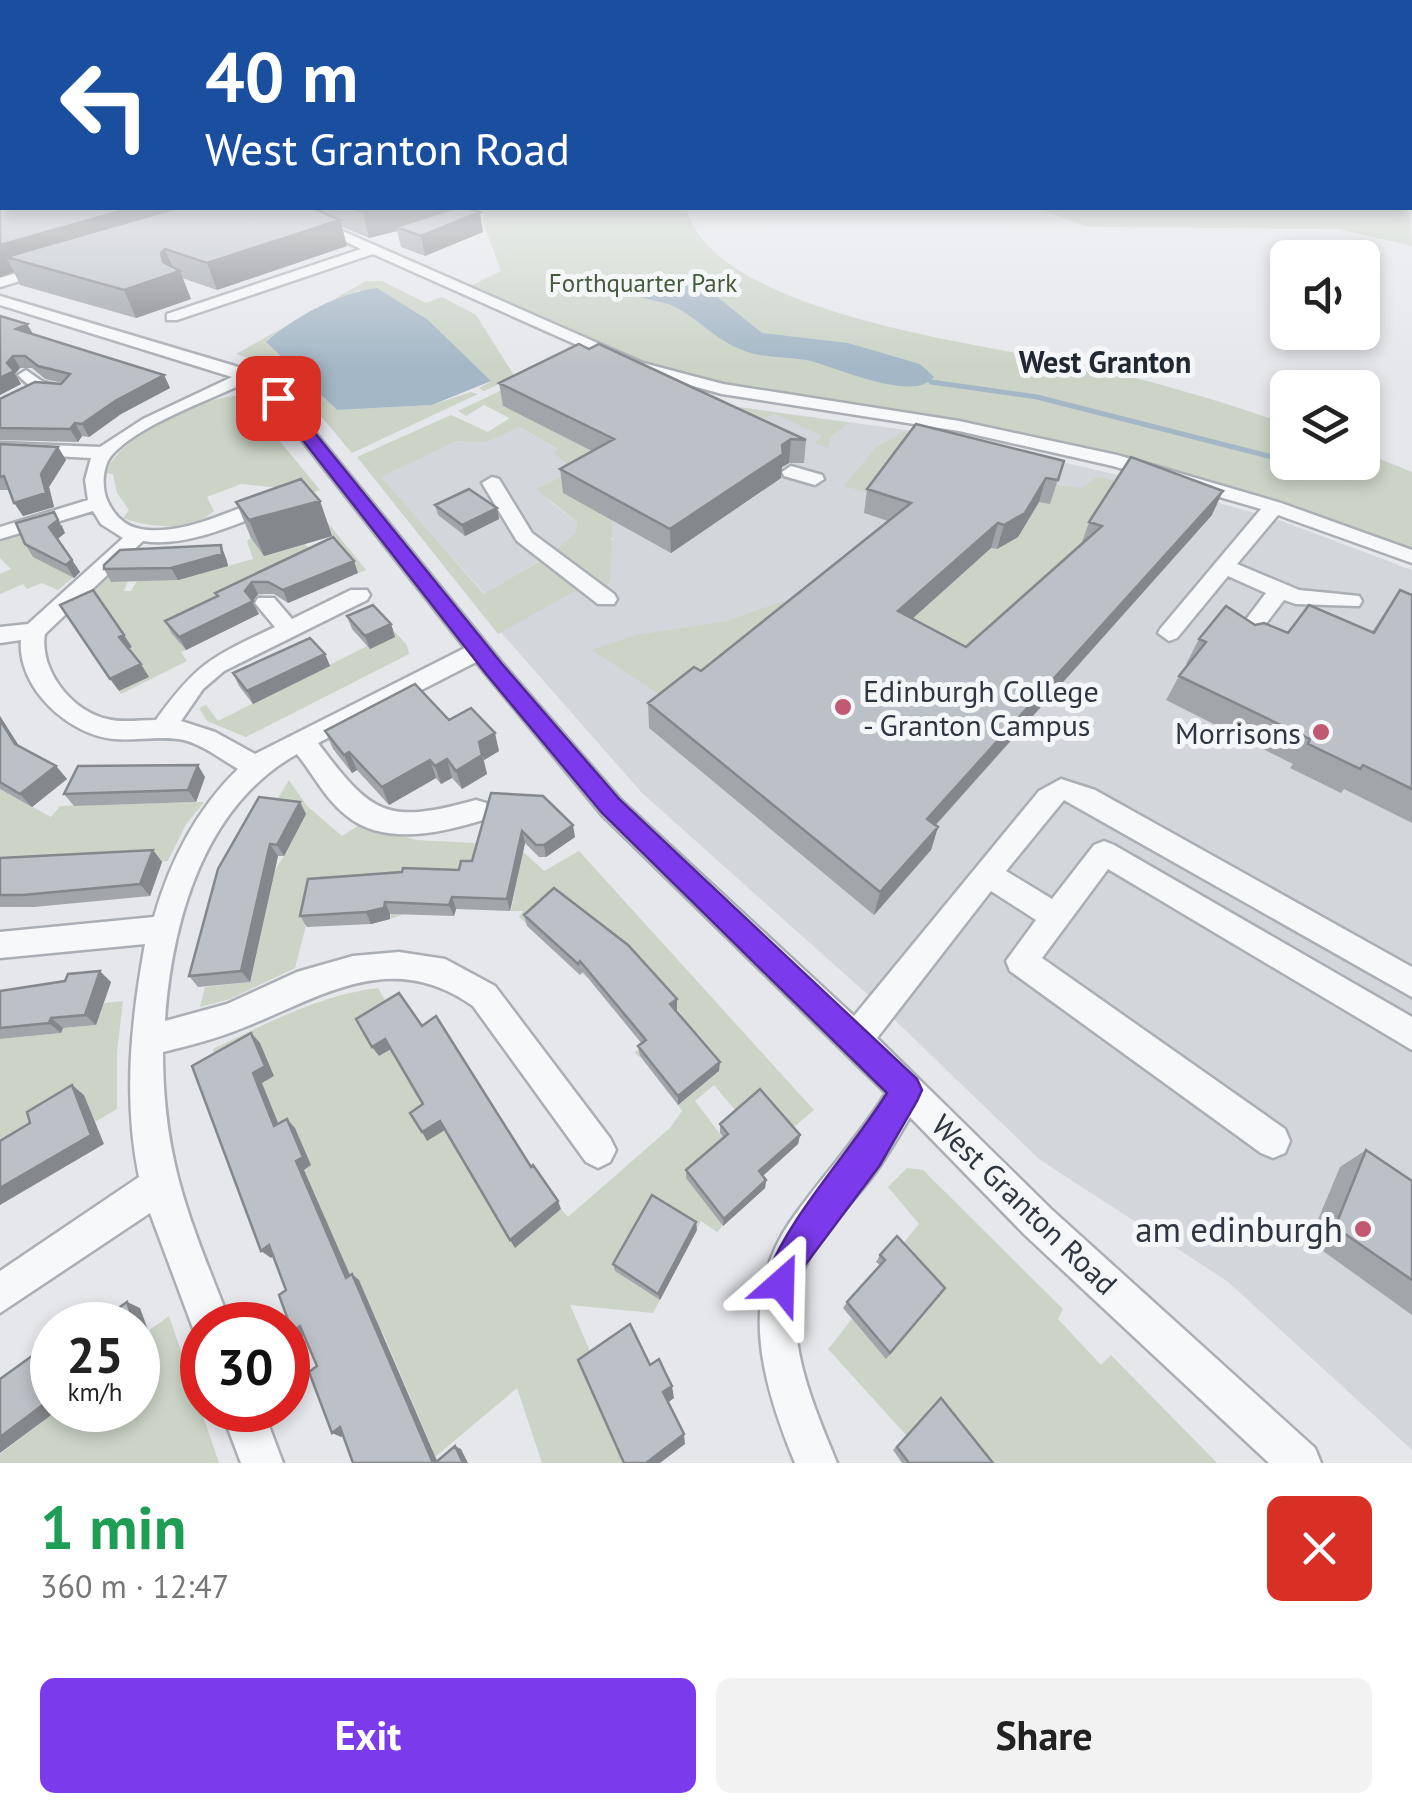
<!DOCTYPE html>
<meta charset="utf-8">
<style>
:root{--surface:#fff;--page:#f2f2f2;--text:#222;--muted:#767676;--accent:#7c3aed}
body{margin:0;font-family:"PT Sans",sans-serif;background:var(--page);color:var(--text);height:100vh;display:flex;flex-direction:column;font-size:38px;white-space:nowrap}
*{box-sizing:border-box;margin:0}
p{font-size:32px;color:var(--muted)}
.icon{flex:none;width:55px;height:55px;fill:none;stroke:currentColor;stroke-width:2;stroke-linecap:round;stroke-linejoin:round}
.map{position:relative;height:1463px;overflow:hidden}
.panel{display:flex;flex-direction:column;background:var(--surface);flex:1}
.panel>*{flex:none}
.hud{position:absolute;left:0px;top:0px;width:1412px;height:210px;box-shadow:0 5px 15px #0003;background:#1a4fa0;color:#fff;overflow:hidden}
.controls{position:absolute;left:1270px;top:240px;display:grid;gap:20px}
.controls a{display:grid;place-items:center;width:110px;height:110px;border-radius:15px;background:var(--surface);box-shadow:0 5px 15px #0003;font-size:50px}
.speed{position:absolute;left:30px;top:1302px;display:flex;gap:20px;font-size:50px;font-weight:700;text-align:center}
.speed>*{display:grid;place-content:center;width:130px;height:130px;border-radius:50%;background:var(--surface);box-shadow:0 5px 15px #0003;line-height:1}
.speed small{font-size:25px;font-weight:400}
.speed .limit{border:15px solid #d22;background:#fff;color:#111}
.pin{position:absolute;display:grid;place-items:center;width:85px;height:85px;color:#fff;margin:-42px;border-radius:20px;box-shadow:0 5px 15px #0006}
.me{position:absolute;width:110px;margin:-55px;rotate:25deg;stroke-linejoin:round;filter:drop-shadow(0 0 8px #0008)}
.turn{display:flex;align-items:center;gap:35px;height:210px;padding:0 40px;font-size:45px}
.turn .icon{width:130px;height:130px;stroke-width:2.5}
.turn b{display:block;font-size:70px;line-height:85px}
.round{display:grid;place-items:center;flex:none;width:105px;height:105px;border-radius:15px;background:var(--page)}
.head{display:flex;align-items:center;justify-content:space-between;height:170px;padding:0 40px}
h1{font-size:60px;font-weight:800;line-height:75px;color:#1e9e55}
.button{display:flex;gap:20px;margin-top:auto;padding:20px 40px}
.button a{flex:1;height:115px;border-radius:15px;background:var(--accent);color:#fff;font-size:40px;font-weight:800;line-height:115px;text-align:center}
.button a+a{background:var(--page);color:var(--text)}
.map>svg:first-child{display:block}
</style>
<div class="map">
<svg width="1412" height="1463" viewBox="0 0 1412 1463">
<rect width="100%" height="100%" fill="#e5e7eb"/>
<!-- built -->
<path fill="#d3d7dc" d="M486,405L731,406L951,436L1126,477L1276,519L1412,570V1450L1227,1281L1040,1160L876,1002L642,793L491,621L614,539L543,496L577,522V533L567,544L485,594L380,477L457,441H487L520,427L558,450L565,462L560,477L536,489L593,465Z"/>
<!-- green -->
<path fill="#cbd4c7" d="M1410,196L1412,246L1338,229L1089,227L1036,208H1410Z
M485,208H686C715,317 995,345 1090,367C1157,382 1223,402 1287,424L1288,462H1362L1363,452L1412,472V549C1275,502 1140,459 998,428C892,405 784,399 678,372C605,354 537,317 468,287L501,271L483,222Z
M366,281H382L426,303L442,297L476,315L515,377L484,391L479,388L490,382L428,320L359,290C329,304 291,318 266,342L337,410L432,405L471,392L478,394L352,453C316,411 290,371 236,354Z
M572,357L615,463L610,580L607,585L557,549L576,533L577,522L536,489L560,477L565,462L553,453L557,449L520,427L486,442L457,441L381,477L484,594L540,561L578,589L498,634L357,457L451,415L488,432L510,418L484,405L466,416L458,411Z
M235,396L246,400L320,490L306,495L302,490L241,484L207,497L214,511C191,532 150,528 123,518L129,510L117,493L113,474L106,473C116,438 201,398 235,396Z
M731,406L849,423L831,436L828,448L815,443L822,436L775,414L762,419Z
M903,432L941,437L877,495L844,486L875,448Z
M1098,476L1121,483L1081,546L959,671L893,636L1056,485L1082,488Z
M319,512L366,570L358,573L345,559L172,634L186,650L181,652L187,661L121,694L119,691L148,676L132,655L102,669L98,662L132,647L90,606L95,589L112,574L113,582L128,581L124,591H131L137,581L181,579L253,559L247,541L251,538L263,553L301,539L310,550L335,540L314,514Z
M23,533C40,571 46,561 77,574L58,590L42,583L27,589L23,584L0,594V574L11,569L0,558V542Z
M783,601L803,613L666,699L592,650L636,635L727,621Z
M380,616L407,645L409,654L246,737L207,721L199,708L206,705L218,721L367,646L370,649L394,637Z
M289,780L307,806L342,836L361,824L416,840L516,845L544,871L579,851L814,1110L788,1132L740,1116L714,1085L695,1101L727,1143L687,1178L723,1226L717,1232L701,1221L696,1230L615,1271L660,1300L653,1313L570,1305L597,1367L626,1463H542L517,1388L428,1463H418L433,1450L382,1331L325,1371L376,1319L359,1281L334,1298L283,1135L261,1083L274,1076L217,1067L213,1049C266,1024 319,995 378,988L391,1011L378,1056L391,1049L424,1106L487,1098L491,1104L487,1107L498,1220L515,1247L561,1209L568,1217L670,1128L682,1111L678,1105L719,1072L680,1026L639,1057L635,1052L682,1015L631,957L589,979L582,973L613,944L528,925L519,917L523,911H511L518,875L390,919L395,886L315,891L295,968L230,999L200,1007L205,987L250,982L269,879L284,856L271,810Z
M0,789L51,817L60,806L204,802L185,826L168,861L0,870Z
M123,1001L117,1052V1109L95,1122L84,1095L0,1159V1039L61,1033L63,1028L96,1025L104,1003Z
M907,1168L923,1170L1063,1309L1058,1319L1101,1365L1111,1355L1217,1463H984L906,1435L828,1349C862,1310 885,1263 919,1224L888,1187Z
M169,1316L219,1463H0V1454L58,1410H80L82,1414L89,1410H138V1373L158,1357L148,1331Z"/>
<!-- water -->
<path fill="#a4b7c6" d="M671,281L710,291L762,333L848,343L920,364L934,377C914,403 838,368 811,361C788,356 764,359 742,350C714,339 697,317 671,305C659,300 645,301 635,294L643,284Z
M377,288L428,320L491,381L432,405L337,410L266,342C292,318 341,292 377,288Z"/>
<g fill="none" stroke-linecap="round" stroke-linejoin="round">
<!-- stream -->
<path stroke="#a4b7c6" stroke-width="5" d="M931,382L1037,397L1288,461
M1293,462L1328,476"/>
<defs>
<path id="minor" d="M1410,190H1412V198H1410Z
M275,208H290L643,363L723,384L959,421L1117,455L1281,503L1412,550V563L1278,515L1237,564L1299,590L1359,596L1362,601L1359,606L1296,604L1284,600L1251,643L1243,646L1232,638L1266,593L1228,576L1177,638L1169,641L1158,633L1161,628L1261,509L1113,466L959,431L722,394L631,369L373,254L177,320H167V314L361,249Z
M48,264L55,268L53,271L0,287V278Z
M0,296L235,366L253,373L284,394L503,664L620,799L854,1016L1039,791L1061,779L1095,790L1412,967V997L1064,800L1006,871L1052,899L1094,845L1104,841L1114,845L1412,1017V1050L1108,869L1042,958L1285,1129L1290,1141L1285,1153L1273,1158L1261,1153L1010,971L1006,961L1036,920L991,891L877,1038L1051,1209L1315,1448L1321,1463H1269L1025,1235L910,1117C897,1139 884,1162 868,1182C846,1209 818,1236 804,1269C779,1331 814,1406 837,1463H795C762,1383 738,1299 790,1222C821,1177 858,1139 886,1093L602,815L476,662L318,743C372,815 386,825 476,800L486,803L489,811L486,819C444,832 385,847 347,816C326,800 313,774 297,754C204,806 172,920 165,1021L227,1004L297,972L353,956L399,952L445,959L495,986L610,1138L616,1150L610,1162L598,1168L586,1162L473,1006C391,948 323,996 245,1027C219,1038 191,1045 163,1052C163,1165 192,1224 231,1325H202V1341L197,1339L150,1213L0,1313V1271L139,1177C123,1099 131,1021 145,944L0,958V932L154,917C170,861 196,810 238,769C221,759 203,745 184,740C161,735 137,741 114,739C69,735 17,688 21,640L0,643V627L28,624L123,538L101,524L93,511L0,539V527L88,500L85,480L91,458L0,453V443L100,447L143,419L232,377L0,305ZM245,383L272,402L465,648L255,754L215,732L181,721L203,689L224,671L367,600L370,595L367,590H351L292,619L274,598H258L255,603L275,627C212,657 198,662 156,720C140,720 122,723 107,719C71,711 39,669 45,634L143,541C188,548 238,523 280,507L283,503L273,497C232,508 192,533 148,530C128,529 115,518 107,500C102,488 102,468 111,456C138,425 207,401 245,383Z
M26,370L43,382L74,389C56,401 31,390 18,375Z
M791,466L822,475L824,479L815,485L784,476L782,472Z
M492,477L499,479L532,533L614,594L617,599L614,604H598L517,541L482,483Z
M221,1410H263L283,1463H241Z"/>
</defs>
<!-- minor casing -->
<use href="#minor" stroke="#aaafb5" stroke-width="5"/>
<!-- minor -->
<use href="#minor" fill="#f7f8f9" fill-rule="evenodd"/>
</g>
<!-- wall -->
<path fill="#a2a6ab" d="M0,162H2V208H468L483,232L425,256L401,247L397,231L369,238L342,227L347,246L217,290L182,278L191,299L136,318L20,285L14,272L0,277Z
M0,316L27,324L33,334L164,375L170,388L121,414L89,437L82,436L78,442L0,440V399L62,383L45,379L32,368H20L15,374L21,384L0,395Z
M499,383L806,440L804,463H789L782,467L781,478L671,553L563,493L560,469L592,451L503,406Z
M0,444L58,447L66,460L49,487L54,507L23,516L9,490H0Z
M1064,461L1050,504L1039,502L1018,537L997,549L991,548L912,619L966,647L1081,545L1089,522L1212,515L936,825L938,827L931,850L874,915L649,728L648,703L701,671L888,521L864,513L867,489Z
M320,501L332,536L264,556L251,538L236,502Z
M435,505L497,508L499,519L465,536L438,515Z
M62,525L65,533L58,539L80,572L74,578L33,557L25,544Z
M333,537L358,573L288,603L274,594H258L253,601L259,614L186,650L172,634L165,621L217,597L215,593Z
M226,558L228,566L178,580L111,582L104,569Z
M1400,590L1412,595V823L1344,789L1341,793L1290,768L1293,764L1166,700L1179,676L1188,665L1186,664L1199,639L1255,625L1288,633L1372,632Z
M347,616L391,624L395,637L370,649L352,629Z
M325,654L330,666L253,704L239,686L233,673Z
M0,716L19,746L56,766L67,779L32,807L0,789Z
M449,720L499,751L484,760L487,774L462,789L452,778L441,784L436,778L389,805L357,770L352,773L333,749L325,731Z
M205,777L196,802L74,806L64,794Z
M491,793L575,837L546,857H539L525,843L510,911L456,909L454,916L390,914V919L371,924L307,927L300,916L459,870L472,861Z
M306,814L284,856H278L250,982L198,987L189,976L218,869Z
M153,850L162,862L150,896L34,907H0V858Z
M524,915L677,1010L676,1011L719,1071L678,1105L640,1056L638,1046L642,1044L583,972L580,975L527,926Z
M111,982L96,1025L63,1028L61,1033L0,1039V991Z
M720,1124L800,1135L798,1144L763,1176L766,1180L765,1188L723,1226L686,1178V1170L723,1137L720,1133Z
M1366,1150L1412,1181V1315L1309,1241L1340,1167Z
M697,1230L660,1300L615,1271L613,1264Z
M880,1255L945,1288L886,1359L843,1308L847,1302L880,1265L876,1262Z
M941,1398L993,1463H902L893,1450Z"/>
<!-- shaded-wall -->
<path fill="#84878b" d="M131,208H228L6,257L14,272L0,277V245Z
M381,208H457L396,227L397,231L369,238L363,212Z
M480,212L483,232L425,256L421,236Z
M340,220L347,246L217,290L207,263Z
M165,249L175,273L180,271L191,299L136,318L124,290L163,262L161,253Z
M27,324L34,336L16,329Z
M13,356L20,368L15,374L21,384L0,395V378L7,363Z
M164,375L170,388L121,414L89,437L82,424L115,401Z
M75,423L82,436L78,442L70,429Z
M791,439L789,463L782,467L781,478L671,553L670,529Z
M58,447L66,460L49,487L54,507L23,516L14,503L41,474Z
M1046,478L1039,502L1018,537L997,549L1004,525Z
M1223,491L1212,515L920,842L927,819Z
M320,501L332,536L264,556L249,520Z
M497,508L499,519L465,536L462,525Z
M54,512L65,533L57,539L49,527Z
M998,523L991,548L893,636L898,611Z
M221,545L226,558L228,566L178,580L171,568Z
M72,560L80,572L74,578L66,565Z
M354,561L358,573L288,603L283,590Z
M252,582L258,594L252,602L259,614L186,650L179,637L245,591Z
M391,624L395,637L370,649L365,636Z
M124,635L132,647L127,650L119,637Z
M325,654L330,666L253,704L247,691Z
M141,664L149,677L119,691L110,679Z
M0,716L26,757L15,744L0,720Z
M495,733L499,751L484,760L479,742Z
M349,752L357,770L352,773L344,755Z
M482,755L487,774L462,789L456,771Z
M447,759L452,778L441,784L435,766Z
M430,760L436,778L389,805L382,787Z
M198,765L205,777L196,802L188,790Z
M56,766L67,779L32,807L20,794Z
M300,802L306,814L284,856L277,845Z
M573,825L575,837L546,857L544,845Z
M938,827L931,850L874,915L880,892Z
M522,831L525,843L510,911L507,899Z
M270,844L278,856L250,982L241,971Z
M153,850L162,862L150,896L140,884Z
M452,897L456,909L454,916L449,905Z
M385,902L390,914V919L371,924L366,912Z
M100,971L111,982L96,1025L85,1015Z
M677,999V1010L671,1015L670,1004Z
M51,1018L63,1028L61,1033L49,1023Z
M251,1033L260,1043L274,1076L262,1083L283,1135L274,1126L253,1073Z
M385,1039L391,1049L379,1056L372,1047Z
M720,1062L719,1071L678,1105V1096Z
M72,1085L84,1095L104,1144L0,1205V1188Z
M287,1119L295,1128L311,1165L304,1170L354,1284L346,1278L296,1161Z
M440,1121L445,1130L427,1141L422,1132Z
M800,1135L798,1144L758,1180L759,1171Z
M766,1180L765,1188L723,1226L724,1219Z
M558,1201L561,1209L515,1248L510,1240Z
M696,1222L697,1230L660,1300L658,1294Z
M269,1245L279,1252L271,1258L261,1251Z
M352,1274L359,1280L438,1463H433Z
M127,1302L140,1308L158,1357L138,1373V1325H135Z
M300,1326L309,1331L302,1337L292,1331Z
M672,1386L674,1398L666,1404L663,1392Z
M52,1398V1410H58L0,1453V1437Z
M68,1410H88L82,1415L67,1411Z
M340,1427L349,1431L341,1437L332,1433Z
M684,1434L685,1444L660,1463H646Z
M455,1446L461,1449L468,1463H463Z"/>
<!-- building -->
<path fill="#bcc1c7" stroke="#84878b" stroke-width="2.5" d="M0,162H2V180H0Z
M2,187V208H131L0,245V188Z
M177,208H313L340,220L207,263L165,249L161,253L163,262L180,271L124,290L6,257Z
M351,208H381L363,212Z
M455,208H468L480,212L421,236L396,227Z
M0,316L27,324L16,329L164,375L115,401L82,424L75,423L70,429L0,428V399L35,382L61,384L70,374L38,366L25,356H13L7,363L14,371L0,378Z
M579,344L589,349L599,344L806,440L791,439L782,445L783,454L670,529L560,469L614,439L499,383Z
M916,424L1064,461L1058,480L1046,478L1025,513L1004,525L998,523L898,611L966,647L1102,526L1089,522L1131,457L1223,491L927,819L938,827L880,892L648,703L694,667L701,671L911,503L867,489Z
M0,444L58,447L41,474L46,493L14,503L4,476L0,477Z
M301,479L320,501L249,520L236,502Z
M469,489L497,508L462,525L435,505Z
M54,512L58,520L49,527L72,560L66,565L25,544L16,523Z
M333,537L354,561L283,590L268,582H252L245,591L253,601L179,637L165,621L218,596L215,593Z
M221,545L222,554L171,568L104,569V565L120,550Z
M93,590L124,635L119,637L141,664L110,679L60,605Z
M1400,590L1412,595V789L1363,765L1360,769L1308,744L1310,739L1179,676L1206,642L1199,639L1226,606L1255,625L1264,623L1288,633L1309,605L1374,633Z
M373,605L391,624L365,636L347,616Z
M310,638L325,654L247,691L233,673Z
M415,684L449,720L471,708L495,733L479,742L482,755L456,771L447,759L435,766L430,760L382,787L349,752L344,755L325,731Z
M0,720L15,744L56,766L20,794L0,782Z
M198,765L188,790L64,794L78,766Z
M491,793L543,796L573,825L544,845H536L522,831L507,899L452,897L449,905L385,902L384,908L366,912L300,916L308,879L402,872L403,868L459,870L461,861H472Z
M259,797L300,802L277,845L270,844L241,971L189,976L218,869Z
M153,850L140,884L23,895H0V858Z
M554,888L628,945L677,999L670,1004L720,1062L678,1096L638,1046L646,1040L580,961L578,964L524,915Z
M100,971L85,1015L51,1018L49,1023L0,1028V991L65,981L68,974Z
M399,993L422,1026L436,1016L531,1167L533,1165L558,1201L510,1240L440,1121L422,1132L410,1113L423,1104L385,1039L372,1047L356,1019Z
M251,1033L265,1066L253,1073L274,1126L287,1119L303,1157L296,1161L346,1278L352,1274L433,1463H353L340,1427L332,1433L309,1372L317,1366L300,1326L292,1331L279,1295L286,1290L269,1245L261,1251L192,1066Z
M72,1085L91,1135L0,1188V1141L30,1123L27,1112Z
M760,1089L800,1135L759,1171L766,1180L724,1219L686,1170L728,1134L720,1124Z
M1366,1150L1412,1181V1280L1335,1227Z
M652,1195L696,1222L658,1294L613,1264Z
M897,1236L945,1288L890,1353L847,1302L885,1260L880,1255Z
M127,1302L135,1325H95Z
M630,1324L650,1365L659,1359L665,1372L672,1386L663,1392L684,1434L646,1463H624L578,1360Z
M138,1331L145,1352L138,1358Z
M46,1346L48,1351L52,1348V1398L0,1437V1379Z
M941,1398L993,1463H909L897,1447Z
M455,1446L463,1463H435Z"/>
<!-- sky -->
<linearGradient id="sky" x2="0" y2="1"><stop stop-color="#8db5da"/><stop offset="0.44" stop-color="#f3f4f6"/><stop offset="1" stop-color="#f3f4f6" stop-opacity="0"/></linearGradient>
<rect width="1412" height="367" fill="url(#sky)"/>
<!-- route -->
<path fill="#7c3aed" stroke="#51269a" stroke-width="2.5" d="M278,394L284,395L502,664L620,800L917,1079L922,1090L917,1101L880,1165L805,1265L793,1297L781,1302L768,1297L763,1284C790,1213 847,1157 887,1093L602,813L487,675L273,402L271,398Z"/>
<!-- markers -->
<g fill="#c05971" stroke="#f4f6f8" stroke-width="4">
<circle cx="843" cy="707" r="10"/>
<circle cx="1321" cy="732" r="10"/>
<circle cx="1363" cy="1229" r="10"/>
</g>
<g text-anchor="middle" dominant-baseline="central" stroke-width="10" stroke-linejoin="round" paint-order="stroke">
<!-- far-park labels -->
<g font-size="25" fill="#455b3d" stroke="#f4f6f8">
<text x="643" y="283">Forthquarter Park</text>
</g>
<!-- far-quarter labels -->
<g font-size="30" font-weight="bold" fill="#202832" stroke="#f4f6f8">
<text x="1105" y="361">West Granton</text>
</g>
<!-- poi labels -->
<g font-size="30" fill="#2e3741" stroke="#f4f6f8" text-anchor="start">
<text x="863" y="690">Edinburgh College<tspan x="863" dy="34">- Granton Campus</tspan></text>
<text x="1301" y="732" text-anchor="end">Morrisons</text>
</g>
<!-- street labels -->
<g font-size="30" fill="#2e3741" stroke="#f4f6f8">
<text transform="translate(1025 1204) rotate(44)">West Granton Road</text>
</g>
<!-- near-poi labels -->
<g font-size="35" fill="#2e3741" stroke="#f4f6f8" text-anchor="end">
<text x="1343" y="1229">am edinburgh</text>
</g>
</g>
</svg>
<div class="controls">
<a><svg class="icon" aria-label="sound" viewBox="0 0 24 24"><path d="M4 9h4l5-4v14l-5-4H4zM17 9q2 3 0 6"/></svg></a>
<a><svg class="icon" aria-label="layers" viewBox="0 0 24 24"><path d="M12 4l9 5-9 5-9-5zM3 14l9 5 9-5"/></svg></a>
</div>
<div class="speed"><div>25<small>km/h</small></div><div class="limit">30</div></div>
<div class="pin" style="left:278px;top:398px;background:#d93025"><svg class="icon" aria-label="arrive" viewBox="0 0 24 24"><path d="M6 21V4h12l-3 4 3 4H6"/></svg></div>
<svg class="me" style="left:781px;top:1284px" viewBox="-20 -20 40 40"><path d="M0-17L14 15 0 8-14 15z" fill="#7c3aed" stroke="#fff" stroke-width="4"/></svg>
<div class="hud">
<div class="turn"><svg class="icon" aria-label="left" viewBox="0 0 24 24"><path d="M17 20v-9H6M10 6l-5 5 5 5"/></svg><div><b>40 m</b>West Granton Road</div></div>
</div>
</div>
<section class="panel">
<div class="head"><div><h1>1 min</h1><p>360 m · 12:47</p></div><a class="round" style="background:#d93025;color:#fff"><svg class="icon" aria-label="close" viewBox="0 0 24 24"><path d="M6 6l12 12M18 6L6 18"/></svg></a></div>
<div class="button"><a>Exit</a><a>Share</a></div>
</section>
